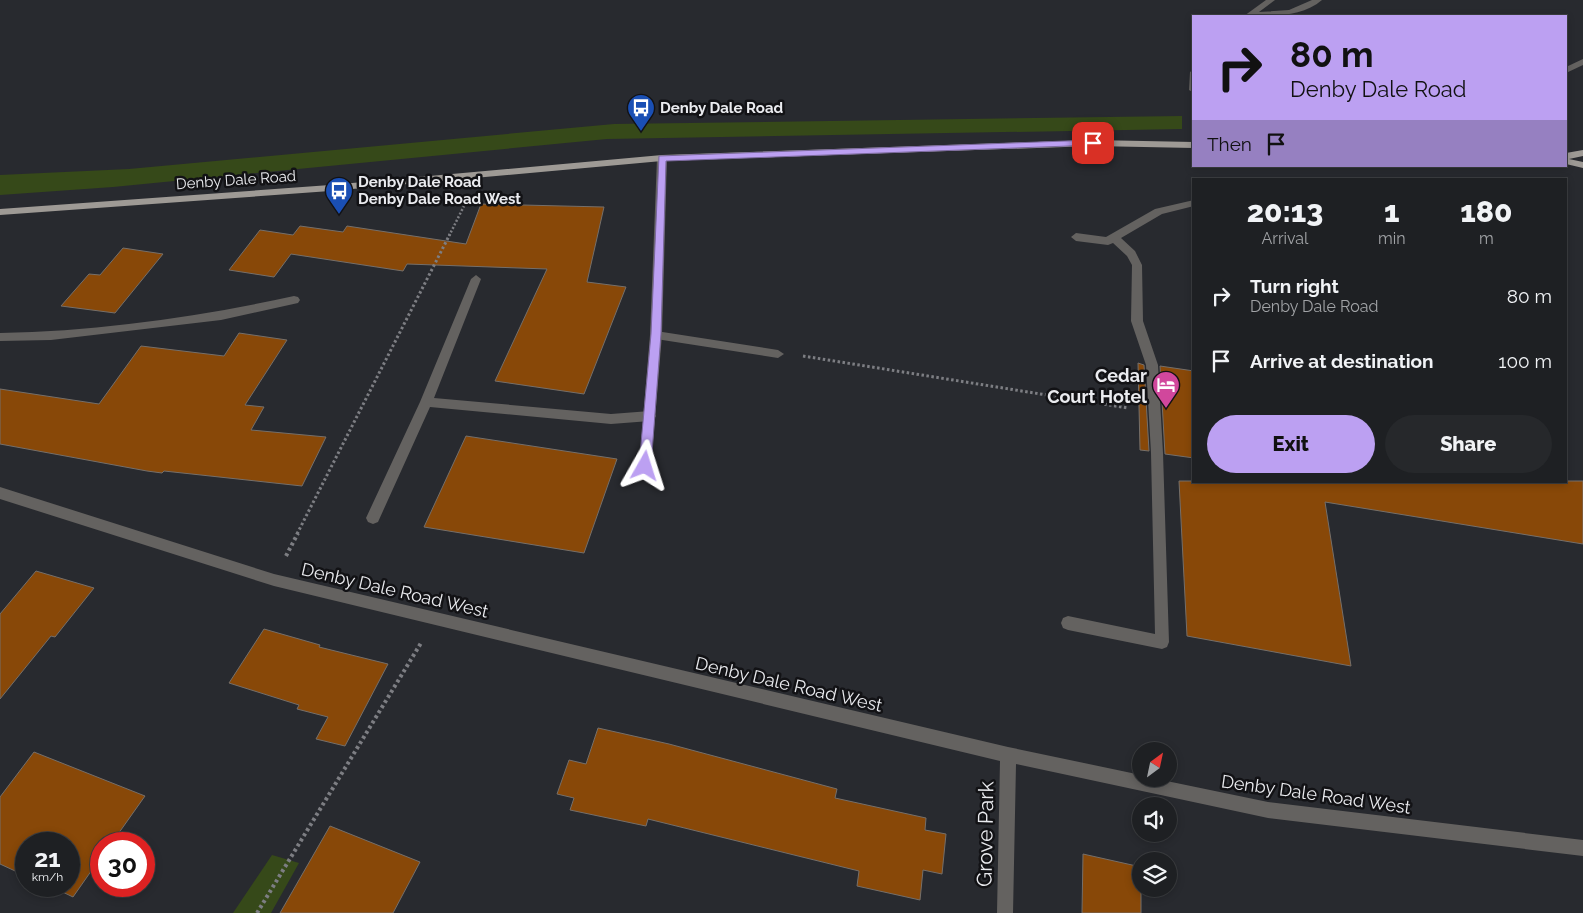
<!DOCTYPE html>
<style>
:root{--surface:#1e2023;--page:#26282b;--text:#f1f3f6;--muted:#a1a3a6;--line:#3c3e41;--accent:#bca0f2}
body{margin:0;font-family:Raleway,sans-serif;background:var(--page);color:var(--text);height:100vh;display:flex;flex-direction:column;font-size:19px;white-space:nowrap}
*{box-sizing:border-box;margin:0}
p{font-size:16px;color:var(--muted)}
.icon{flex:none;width:28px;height:28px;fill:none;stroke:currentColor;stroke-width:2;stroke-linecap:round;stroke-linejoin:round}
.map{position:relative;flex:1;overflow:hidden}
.details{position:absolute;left:1192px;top:178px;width:375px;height:305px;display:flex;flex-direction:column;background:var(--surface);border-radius:0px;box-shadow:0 2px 8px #0003,0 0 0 1px var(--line)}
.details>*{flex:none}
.guide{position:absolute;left:1192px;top:15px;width:375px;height:152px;border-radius:0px;box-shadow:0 2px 8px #0003,0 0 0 1px var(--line);background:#bca0f2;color:#111;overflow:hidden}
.needle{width:32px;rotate:33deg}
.tools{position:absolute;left:1132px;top:742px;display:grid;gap:10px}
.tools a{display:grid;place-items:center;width:45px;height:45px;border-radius:50%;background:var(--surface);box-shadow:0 2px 8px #0003,0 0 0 1px var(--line);font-size:25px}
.speed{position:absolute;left:15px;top:832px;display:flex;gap:10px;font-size:25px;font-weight:700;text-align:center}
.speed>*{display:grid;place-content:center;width:65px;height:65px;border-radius:50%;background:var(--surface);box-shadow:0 2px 8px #0003,0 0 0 1px var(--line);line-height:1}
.speed small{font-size:12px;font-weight:400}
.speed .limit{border:8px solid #d22;background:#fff;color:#111}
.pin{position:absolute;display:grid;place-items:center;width:42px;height:42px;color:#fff;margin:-21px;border-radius:10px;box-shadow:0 2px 8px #0006}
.me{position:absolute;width:55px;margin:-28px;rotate:6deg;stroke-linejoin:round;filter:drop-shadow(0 0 4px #0008)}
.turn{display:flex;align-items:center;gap:18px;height:105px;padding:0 15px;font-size:22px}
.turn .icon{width:65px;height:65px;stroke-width:2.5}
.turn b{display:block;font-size:35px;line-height:42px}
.then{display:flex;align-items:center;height:48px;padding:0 15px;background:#0003;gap:10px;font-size:19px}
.eta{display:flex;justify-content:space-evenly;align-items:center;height:85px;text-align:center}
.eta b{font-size:30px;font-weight:800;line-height:35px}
.action{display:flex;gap:10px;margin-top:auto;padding:10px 15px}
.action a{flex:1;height:58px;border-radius:30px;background:var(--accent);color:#111;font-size:20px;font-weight:800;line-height:58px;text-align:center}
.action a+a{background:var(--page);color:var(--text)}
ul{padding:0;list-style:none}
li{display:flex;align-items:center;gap:15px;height:65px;padding:0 15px}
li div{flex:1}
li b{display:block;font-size:19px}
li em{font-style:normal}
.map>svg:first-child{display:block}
</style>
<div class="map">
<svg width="1583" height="913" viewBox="0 0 1583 913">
<rect width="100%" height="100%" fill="#282a2f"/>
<!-- green -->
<path fill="#364919" d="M1182,116V129L607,139L113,187L0,195V175L129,169L614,124Z
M272,855L299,863L271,913H233Z"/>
<!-- building -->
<path fill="#884808" stroke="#756f6a" d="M481,204L604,207L587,282L626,287L584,394L495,381L547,269L407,264L403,271L291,254L274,277L229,270L260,230L293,235L300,226L343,232L347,226L466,244Z
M123,248L163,254L115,313L61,306L89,274L100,275Z
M239,333L287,340L245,405L264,407L251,430L326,437L302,486L164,471L162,473L147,471L0,444V389L99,404L141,346L224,356Z
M1138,363L1144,365L1149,451L1140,450Z
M1160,366L1194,371V458L1165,454Z
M466,436L617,459L584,553L424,527Z
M1179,481H1583V544L1325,502L1351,666L1187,636Z
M36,571L94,588L55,637L51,636L0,699V614Z
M264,629L320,645L319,647L388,664L345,746L316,739L328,717L297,709L299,705L229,683Z
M598,728L669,744L837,789L835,798L926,818L925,830L946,834L942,874L923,870L920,900L857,886L859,871L648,819L646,826L570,810L574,798L557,794L569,760L586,764Z
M34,752L145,796L111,844H101V857L73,897L50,886H69V844H26V876L0,864V797Z
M330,826L420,862L393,913H280Z
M1083,854L1141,867V913H1082Z"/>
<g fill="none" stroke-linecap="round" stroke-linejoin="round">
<!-- path-far2 -->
<path stroke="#7d7e83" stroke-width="2.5" stroke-dasharray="2 2" stroke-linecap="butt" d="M449,236L468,198"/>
<!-- path-far1 -->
<path stroke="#7d7e83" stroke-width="3" stroke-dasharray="2.5 2.5" stroke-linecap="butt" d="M803,356L1128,408
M297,534L450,234"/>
<!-- path -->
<path stroke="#7d7e83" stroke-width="4" stroke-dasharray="3 3" stroke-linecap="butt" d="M286,556L298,533
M257,913L421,643"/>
<!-- lane -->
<path fill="#646260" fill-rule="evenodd" d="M1266,0H1275L1259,12L1289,10L1312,0H1322C1301,18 1270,16 1244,16Z
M1583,59V65L1566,73V67Z
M1194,69V93L1189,90L1190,72Z
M1194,200V206L1162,214L1121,238L1135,251L1142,265L1143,321L1158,365L1163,453L1169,642L1167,647L1162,649L1068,630L1063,628L1061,623L1063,618L1068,616L1155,634L1151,453L1146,365L1131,321L1132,265L1127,256L1113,243L1108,245L1076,241L1071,237L1076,233L1106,237L1155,209Z
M476,275L481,279L434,398L611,414L650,411L654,413L656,416L654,419L650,421L611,424L430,407L378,522L373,524L368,522L366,518L420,402L471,279Z
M294,296L298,297L300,300L298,303L221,320L51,340L0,341V333C99,331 198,317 294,296Z
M656,331L778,350L784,354L778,358L656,339L650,335Z"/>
<!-- street -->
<path fill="#646260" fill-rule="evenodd" d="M662,155L667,158L662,335L651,467L649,471L645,472L641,471L639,467L650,335L657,158Z
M0,487L274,574L1008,747L1141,775V779H1157L1268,802L1583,840V856L1268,818L1016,764L1013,913H997L1000,761L274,586L0,499Z"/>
<!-- primary -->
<path fill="#9e9a95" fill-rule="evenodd" d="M1093,140L1194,142V148L1093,146L662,161L330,191L0,215V209L330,185L662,155Z
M1583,150V156L1569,159L1583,162V168L1566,164V153Z"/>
</g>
<!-- route -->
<path fill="#bca0f2" stroke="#7a689d" d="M1093,140L1096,141V145L666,161L661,334L651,466L649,470H641L639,466L651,334L659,156Z"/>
<!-- icons -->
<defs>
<symbol id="bus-pin" viewBox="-11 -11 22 30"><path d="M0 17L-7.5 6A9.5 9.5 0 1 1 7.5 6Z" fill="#1a4fb4" stroke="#121215"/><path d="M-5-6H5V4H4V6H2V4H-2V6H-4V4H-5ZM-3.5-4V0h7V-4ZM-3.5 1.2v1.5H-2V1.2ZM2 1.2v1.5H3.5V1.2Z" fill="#fff"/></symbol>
<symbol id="hotel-pin" viewBox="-11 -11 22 30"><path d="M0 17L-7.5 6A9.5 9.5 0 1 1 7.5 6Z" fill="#d1479c" stroke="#121215"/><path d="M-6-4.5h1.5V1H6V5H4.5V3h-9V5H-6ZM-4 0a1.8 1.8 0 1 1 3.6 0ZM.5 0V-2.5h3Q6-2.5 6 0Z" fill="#fff"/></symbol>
</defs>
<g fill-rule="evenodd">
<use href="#bus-pin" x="625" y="92" width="32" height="43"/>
<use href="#bus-pin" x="323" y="175" width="32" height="43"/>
<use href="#hotel-pin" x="1150" y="369" width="32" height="43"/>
</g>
<g text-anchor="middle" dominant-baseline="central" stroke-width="5" stroke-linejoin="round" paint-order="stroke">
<!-- far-poi labels -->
<g font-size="15" font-weight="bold" fill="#eaebef" stroke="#121215" text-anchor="start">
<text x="660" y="108">Denby Dale Road</text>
<text x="358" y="182">Denby Dale Road<tspan x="358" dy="17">Denby Dale Road West</tspan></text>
</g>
<!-- far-street labels -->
<g font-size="15" fill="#eaebef" stroke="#121215">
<text transform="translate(236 180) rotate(-4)">Denby Dale Road</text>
</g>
<!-- poi labels -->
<g font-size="18" font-weight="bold" fill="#eaebef" stroke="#121215" text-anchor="end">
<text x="1147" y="375">Cedar<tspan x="1147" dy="21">Court Hotel</tspan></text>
</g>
<!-- street labels -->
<g font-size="18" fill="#eaebef" stroke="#121215">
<text transform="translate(395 590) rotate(13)">Denby Dale Road West</text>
<text transform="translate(789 684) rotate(13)">Denby Dale Road West</text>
<text transform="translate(1316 794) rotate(8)">Denby Dale Road West</text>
</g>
<!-- near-street labels -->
<g font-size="21" fill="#eaebef" stroke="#121215">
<text transform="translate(985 834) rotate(-89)">Grove Park</text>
</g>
</g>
</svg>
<div class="tools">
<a><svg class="needle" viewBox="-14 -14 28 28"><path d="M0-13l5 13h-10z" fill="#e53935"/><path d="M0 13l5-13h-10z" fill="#a1a3a6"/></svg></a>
<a><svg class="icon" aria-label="sound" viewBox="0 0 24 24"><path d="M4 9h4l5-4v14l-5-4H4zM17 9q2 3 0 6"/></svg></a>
<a><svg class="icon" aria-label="layers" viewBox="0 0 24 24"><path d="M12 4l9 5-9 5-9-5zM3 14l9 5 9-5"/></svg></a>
</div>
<div class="speed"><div>21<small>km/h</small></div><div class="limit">30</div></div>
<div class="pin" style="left:1093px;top:143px;background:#d93025"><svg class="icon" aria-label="arrive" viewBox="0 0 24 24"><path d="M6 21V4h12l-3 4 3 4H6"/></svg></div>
<svg class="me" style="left:645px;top:466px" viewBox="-20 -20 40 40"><path d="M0-17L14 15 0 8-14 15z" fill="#bca0f2" stroke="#fff" stroke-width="4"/></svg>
<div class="guide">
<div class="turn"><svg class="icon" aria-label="right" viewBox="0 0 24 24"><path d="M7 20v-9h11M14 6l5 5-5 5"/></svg><div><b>80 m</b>Denby Dale Road</div></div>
<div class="then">Then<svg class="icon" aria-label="arrive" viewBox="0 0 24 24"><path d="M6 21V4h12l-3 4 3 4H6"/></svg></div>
</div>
<section class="details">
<div class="eta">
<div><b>20:13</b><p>Arrival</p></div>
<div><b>1</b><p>min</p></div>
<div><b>180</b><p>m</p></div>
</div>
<ul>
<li><svg class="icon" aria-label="right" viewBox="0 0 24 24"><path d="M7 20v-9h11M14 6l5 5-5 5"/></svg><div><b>Turn right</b><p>Denby Dale Road</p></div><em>80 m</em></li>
<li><svg class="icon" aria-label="arrive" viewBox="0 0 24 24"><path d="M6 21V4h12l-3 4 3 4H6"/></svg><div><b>Arrive at destination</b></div><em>100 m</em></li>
</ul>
<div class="action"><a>Exit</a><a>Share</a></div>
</section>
</div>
